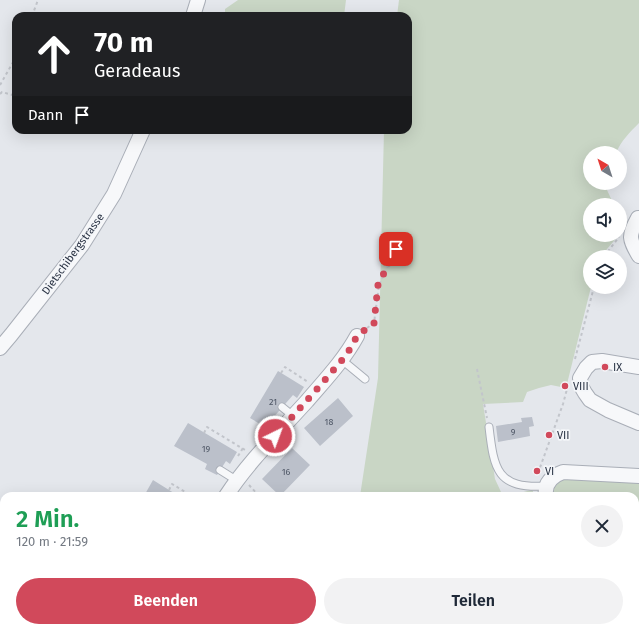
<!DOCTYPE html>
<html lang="de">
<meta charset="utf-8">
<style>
:root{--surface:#fff;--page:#f2f2f3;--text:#1f2937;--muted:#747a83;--accent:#d1495b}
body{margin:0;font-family:"Fira Sans",sans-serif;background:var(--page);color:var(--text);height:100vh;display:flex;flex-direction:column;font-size:15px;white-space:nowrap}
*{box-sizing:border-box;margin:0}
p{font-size:13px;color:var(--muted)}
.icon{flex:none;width:22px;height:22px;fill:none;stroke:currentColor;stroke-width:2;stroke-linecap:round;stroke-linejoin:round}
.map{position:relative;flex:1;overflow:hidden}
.drawer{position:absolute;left:0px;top:492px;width:639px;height:140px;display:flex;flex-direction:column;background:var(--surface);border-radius:12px 12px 0 0;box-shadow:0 4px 16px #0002}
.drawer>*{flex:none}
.hud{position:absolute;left:12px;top:12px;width:400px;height:122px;border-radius:12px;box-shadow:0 4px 16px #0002;background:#202124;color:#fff;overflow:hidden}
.needle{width:26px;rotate:321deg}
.fabs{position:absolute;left:583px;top:146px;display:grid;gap:8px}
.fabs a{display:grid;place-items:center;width:44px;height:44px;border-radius:50%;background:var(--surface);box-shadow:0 4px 16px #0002;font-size:20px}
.pin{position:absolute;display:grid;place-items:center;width:34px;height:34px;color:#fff;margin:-17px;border-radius:8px;box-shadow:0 2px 6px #0006}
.me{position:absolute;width:44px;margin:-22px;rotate:42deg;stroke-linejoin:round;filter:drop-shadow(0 0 3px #0008)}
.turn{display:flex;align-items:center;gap:14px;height:84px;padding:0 16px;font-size:18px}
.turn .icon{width:52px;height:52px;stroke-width:2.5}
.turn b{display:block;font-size:28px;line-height:34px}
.then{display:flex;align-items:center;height:38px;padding:0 16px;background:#0003;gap:8px;font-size:15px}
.round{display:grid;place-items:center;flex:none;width:42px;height:42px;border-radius:21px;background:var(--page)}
.summary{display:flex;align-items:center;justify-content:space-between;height:68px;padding:0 16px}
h1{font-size:24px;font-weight:600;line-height:30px;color:#1e9e55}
.cta{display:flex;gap:8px;margin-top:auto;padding:8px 16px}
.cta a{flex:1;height:46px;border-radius:24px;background:var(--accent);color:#fff;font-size:16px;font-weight:600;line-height:46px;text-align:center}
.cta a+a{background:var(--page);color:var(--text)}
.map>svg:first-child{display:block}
</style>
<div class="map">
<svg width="639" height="632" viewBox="0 0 639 632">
<rect width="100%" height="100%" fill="#e4e7ec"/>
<!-- green -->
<path fill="#c9d6c5" d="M238,0H346L344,16H225V9Z
M399,0H639V123C630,132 621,141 616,153H590V183H608L607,190L614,205H590V235H619L607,249L602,257H590V287H591L566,388L551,385L539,388L527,392L523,402L483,404L495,479L501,492L505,495L519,493L532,490L533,491V496H360L378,378L384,130H408V16H397Z
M567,478L639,480V561L635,559V496H551C553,485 556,481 567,478Z
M340,628H503L500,632H340Z"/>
<!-- building -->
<path fill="#bbc0ca" d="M278,371L304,387L297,398L293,395L265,427L250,418Z
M338,398L353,416L320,446L304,428Z
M532,417L534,426L529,427L530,436L498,442L496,426L522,422L521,418Z
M188,423L237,452L230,464L226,461L217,475L205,469L207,464L174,446Z
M292,448L310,465L280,496L262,479Z
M153,480L169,490L179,496H144Z
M639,582V608L635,609V583Z
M94,628H129L127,632L122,630L121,632H102Z
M172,628H196L200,632H167Z
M249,628H255L259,632H245Z"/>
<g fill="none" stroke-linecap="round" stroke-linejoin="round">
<defs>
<path id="service" d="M342,360L365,379
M282,407L293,416
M489,427C494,470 497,489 546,486
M220,470L236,480"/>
<path id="minor" d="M193,16L198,0
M639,218H638C628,236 629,239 639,256
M0,348L11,335L82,245L114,194L143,130
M639,367L602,361L592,362L586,368L580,378L581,386L585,393L590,400L608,410L639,423
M226,496C249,461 279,432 307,401C325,380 344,360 357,336
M546,496C544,483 552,476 563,472L639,476
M635,564L639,566
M143,632L146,628
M225,632L229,628
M289,632L294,628"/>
</defs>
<!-- service casing -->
<use href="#service" stroke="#a9aeb7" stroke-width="9"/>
<!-- minor casing -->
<use href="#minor" stroke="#a9aeb7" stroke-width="16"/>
<!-- path -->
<path stroke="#c2c5cb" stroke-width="2" stroke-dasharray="3 3" stroke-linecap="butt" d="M32,16L38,0
M0,85L16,57
M0,94L2,92L16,96
M605,257L609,250L619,237
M367,328L374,323L379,285L396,249
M575,359L594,287
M477,369L487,418
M281,373L285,367L308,382
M204,433L207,427L245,450
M238,456L243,448
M538,473L563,404L567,389
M249,485L259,496
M169,490L172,484L192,496
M170,628L171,629
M332,632L333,628
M502,632L505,628"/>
<!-- service -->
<use href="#service" stroke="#f7f8fa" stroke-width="7"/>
<!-- minor -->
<use href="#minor" stroke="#f7f8fa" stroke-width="14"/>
</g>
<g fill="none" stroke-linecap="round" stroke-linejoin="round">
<!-- route -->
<path stroke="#d1495b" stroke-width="7" stroke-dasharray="0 12.6" d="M275,436L318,388L342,360L350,349L357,336L374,323L378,285L396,249"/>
</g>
<!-- markers -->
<g fill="#d1495b" stroke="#f4f6f9" stroke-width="1.5">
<circle cx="605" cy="367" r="4"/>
<circle cx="565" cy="386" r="4"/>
<circle cx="549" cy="435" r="4"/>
<circle cx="537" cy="471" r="4"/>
</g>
<g text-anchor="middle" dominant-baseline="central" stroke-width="3.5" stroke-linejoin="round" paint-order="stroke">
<!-- number labels -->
<g font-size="9" fill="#4f5766">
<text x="273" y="402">21</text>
<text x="329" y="422">18</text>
<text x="513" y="432">9</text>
<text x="206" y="449">19</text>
<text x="286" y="472">16</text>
</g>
<!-- street labels -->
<g font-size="11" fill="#2b3445" stroke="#f4f6f9">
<text transform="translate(73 254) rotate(-54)">Dietschibergstrasse</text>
</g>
<!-- poi labels -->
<g font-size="11" fill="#2b3445" stroke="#f4f6f9" text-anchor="start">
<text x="613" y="367">IX</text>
<text x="573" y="386">VIII</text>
<text x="557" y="435">VII</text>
<text x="545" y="471">VI</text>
</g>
</g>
</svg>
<div class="fabs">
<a><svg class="needle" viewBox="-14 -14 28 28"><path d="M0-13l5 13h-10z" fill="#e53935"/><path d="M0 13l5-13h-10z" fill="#747a83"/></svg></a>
<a><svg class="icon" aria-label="sound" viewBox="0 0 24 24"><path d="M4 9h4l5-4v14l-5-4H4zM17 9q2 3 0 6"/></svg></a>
<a><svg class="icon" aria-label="layers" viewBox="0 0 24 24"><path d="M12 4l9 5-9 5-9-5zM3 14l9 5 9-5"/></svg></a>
</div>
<div class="pin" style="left:396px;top:249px;background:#d93025"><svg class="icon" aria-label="arrive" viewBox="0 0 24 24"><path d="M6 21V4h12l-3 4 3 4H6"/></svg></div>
<svg class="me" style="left:275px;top:436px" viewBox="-20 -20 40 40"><circle r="17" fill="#d1495b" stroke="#fff" stroke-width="3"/><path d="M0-11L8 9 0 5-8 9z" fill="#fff"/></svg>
<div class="hud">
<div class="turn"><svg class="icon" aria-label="ahead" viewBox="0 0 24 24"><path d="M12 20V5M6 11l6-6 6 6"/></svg><div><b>70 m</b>Geradeaus</div></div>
<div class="then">Dann<svg class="icon" aria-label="arrive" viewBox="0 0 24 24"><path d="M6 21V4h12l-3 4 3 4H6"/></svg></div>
</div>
<section class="drawer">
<div class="summary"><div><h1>2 Min.</h1><p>120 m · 21:59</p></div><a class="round"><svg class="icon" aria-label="close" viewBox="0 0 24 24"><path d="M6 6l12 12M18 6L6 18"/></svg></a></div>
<div class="cta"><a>Beenden</a><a>Teilen</a></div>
</section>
</div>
